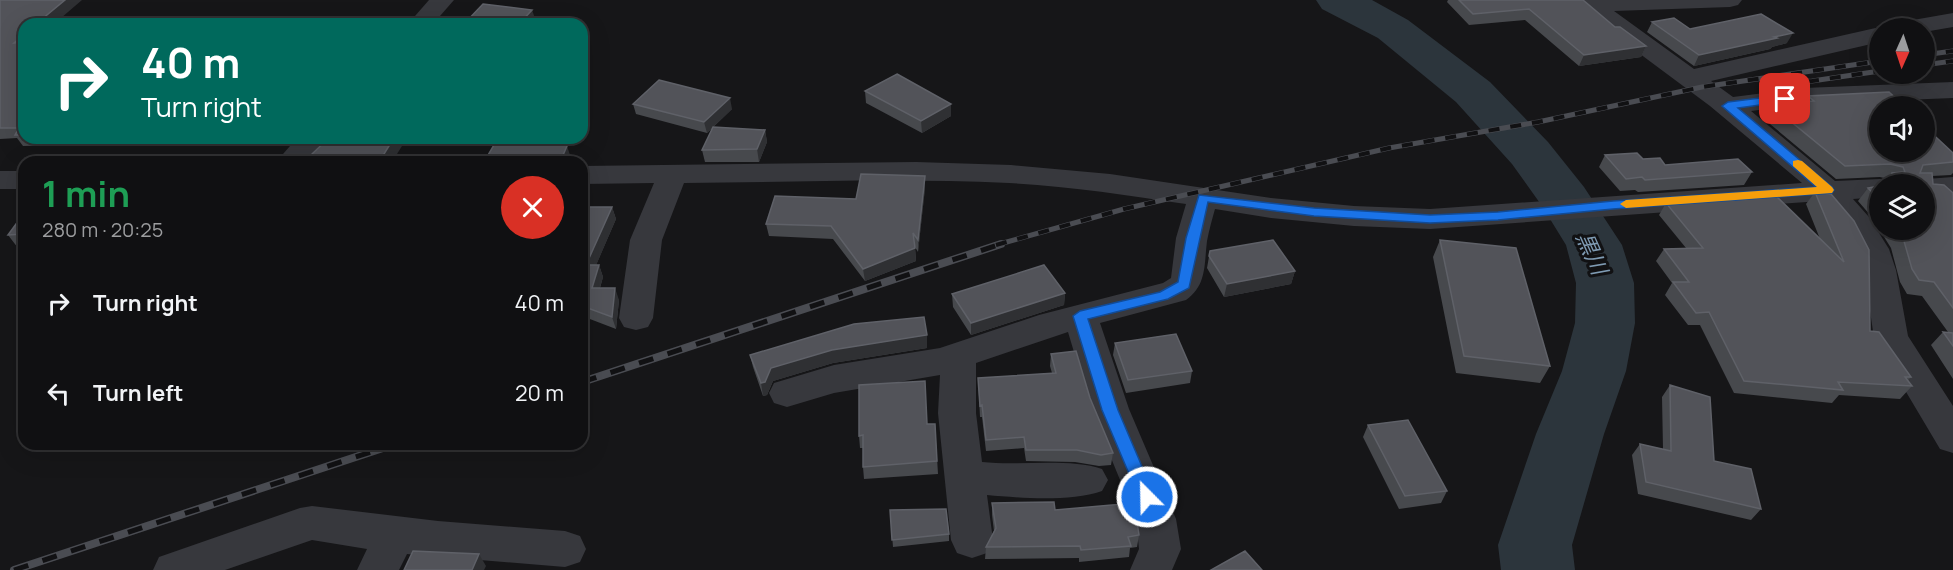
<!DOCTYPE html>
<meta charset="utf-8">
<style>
:root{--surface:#101012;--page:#1e1e20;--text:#f1f3f6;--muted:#9c9d9f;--line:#303032}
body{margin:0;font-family:Manrope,"Noto Sans JP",sans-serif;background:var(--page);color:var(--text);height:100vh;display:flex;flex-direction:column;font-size:22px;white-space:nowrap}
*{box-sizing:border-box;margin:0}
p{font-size:20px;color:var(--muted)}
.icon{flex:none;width:33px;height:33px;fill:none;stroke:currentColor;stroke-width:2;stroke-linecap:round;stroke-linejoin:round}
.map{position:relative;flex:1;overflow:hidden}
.panel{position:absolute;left:18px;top:156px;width:570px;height:294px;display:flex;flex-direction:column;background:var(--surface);border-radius:18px;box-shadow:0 6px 24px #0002,0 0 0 2px var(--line)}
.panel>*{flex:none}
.hud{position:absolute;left:18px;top:18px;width:570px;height:126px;border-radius:18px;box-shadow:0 6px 24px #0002,0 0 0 2px var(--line);background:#00695c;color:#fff;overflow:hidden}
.needle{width:39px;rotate:183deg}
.buttons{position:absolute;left:1869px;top:18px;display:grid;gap:12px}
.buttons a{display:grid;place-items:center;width:66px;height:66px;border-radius:50%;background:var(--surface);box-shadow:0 6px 24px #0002,0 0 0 2px var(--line);font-size:30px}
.pin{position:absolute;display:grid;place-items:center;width:51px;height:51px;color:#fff;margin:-26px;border-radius:12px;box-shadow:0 3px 9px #0006}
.me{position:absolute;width:66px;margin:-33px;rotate:337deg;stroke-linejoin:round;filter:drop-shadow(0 0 4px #0008)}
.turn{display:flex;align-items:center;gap:21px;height:126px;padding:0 24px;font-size:27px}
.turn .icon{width:78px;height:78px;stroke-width:2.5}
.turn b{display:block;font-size:42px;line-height:51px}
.round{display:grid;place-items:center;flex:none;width:63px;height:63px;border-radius:32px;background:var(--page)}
.overview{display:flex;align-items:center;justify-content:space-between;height:102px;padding:0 24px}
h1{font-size:36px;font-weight:700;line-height:45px;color:#1e9e55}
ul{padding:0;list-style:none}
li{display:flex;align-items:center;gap:18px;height:90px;padding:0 24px}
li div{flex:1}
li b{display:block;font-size:22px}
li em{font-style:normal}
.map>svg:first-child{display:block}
</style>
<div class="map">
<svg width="1953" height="570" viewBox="0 0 1953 570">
<rect width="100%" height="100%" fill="#161618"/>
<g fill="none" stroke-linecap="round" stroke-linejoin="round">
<!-- river -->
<path fill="#2c353c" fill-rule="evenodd" d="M1316,0H1372L1408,20L1490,82L1548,142L1584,187L1622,245L1634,283L1635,323L1626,371L1604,434L1572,545L1575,570H1501L1498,545L1536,434L1562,371L1575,323L1576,283L1566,245L1542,206L1512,164L1456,102L1378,38L1322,9Z"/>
<!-- minor -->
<path fill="#37383d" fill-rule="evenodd" d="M429,0H454L433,24H408Z
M1571,0H1742L1738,5L1730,7L1614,11L1694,69L1880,27L1888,28H1880V42L1711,81L1733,97L1804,88L1953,82V98L1804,104L1751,111L1835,181L1880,179L1891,181L1893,184H1880V197L1853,199L1869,217L1889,249L1896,270L1908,336L1953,406V453L1940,449L1874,338L1864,270L1857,249L1847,232L1821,201L1430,229L1354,226L1271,218L1215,209C1212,220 1209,230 1207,241C1204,265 1207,285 1186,300L1100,323L1129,409L1176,519L1181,549L1172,570H1130L1139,549L1136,519L1091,409L1068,332L976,363V413L982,462C1018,466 1071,458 1102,469L1108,480L1102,491C1070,502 1020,498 987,495L993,540L987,553L972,558L957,553L951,540L938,413L940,375L834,393L787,407L774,403L769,393L774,383L834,365L940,348L1039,315L1163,283L1171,278L1176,238L1186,204C1127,195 1068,186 1009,183C901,178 792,182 684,183L662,240L653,318L648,327L636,330L624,327L619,318L630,240L654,183L582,184V166L916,162L1011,165L1110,174L1271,198L1354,206L1430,209L1802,183L1710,106L1581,10Z
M1953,13V27L1924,32V28H1893L1896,23Z
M297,138H327L307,162H276Z
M0,171H24V189H0Z
M1953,177V195L1924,196V184H1911L1913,180Z
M312,506L438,521L565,531L580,536L586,549L580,562L565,567L407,554L399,570H357L367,549L312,540L225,570H153L159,557L300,508Z"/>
<defs>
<path id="rail-far1" d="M1924,55L1953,51
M1924,65L1953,61
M1786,82L1812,81L1880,71
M996,245L1124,209L1389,148L1538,122L1702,87L1880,61"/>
<path id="rail" d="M582,382L1001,244
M14,570L395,444"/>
</defs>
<!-- rail-far1 casing -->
<use href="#rail-far1" stroke="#4a4c52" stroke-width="5"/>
<!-- rail casing -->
<use href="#rail" stroke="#4a4c52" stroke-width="8"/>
<!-- rail-far1 -->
<use href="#rail-far1" stroke="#111113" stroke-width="4" stroke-dasharray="11" stroke-linecap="butt"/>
<!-- rail -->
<use href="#rail" stroke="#111113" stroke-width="5" stroke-dasharray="15" stroke-linecap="butt"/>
</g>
<!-- wall -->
<path fill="#47494d" d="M0,0L24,24V138H73L66,145L23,146L17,138L0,139Z
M1448,0H1583L1615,27L1646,46L1641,57L1579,66L1525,20L1469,25L1447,2Z
M1652,22L1690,29L1787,43L1772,47L1770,49L1694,66L1647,32Z
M865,91L951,104V116L922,133L866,103Z
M1808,96L1953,153V173L1951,175L1932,176L1933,184L1953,193V379L1931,345L1943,332H1948L1922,296L1907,294L1900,282L1891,248L1871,216L1858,201L1868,188L1880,186V230H1924V184H1884L1888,179L1880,177L1836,179L1764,119L1772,106L1804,102Z
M633,104L732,109L707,133L636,114Z
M765,130L767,142L759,162H705L702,150Z
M219,138H289L221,141Z
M1605,155L1643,159L1665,165L1752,172L1744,185L1638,192L1635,190L1620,191L1599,167Z
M925,188L918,252L915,247L916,261L865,281L833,239L769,236L766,224L856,199Z
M1815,192L1831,194L1870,331L1911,377L1908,380L1912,386L1900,399L1839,395L1832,403L1734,393L1700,325H1688L1665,295L1672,283L1656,261L1664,249L1686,248L1659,215L1666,203L1820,239L1806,204Z
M582,207H612L616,219L596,265H599L603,277L600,288L619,300L616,329L582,316Z
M24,213V247L18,248L8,235Z
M1440,240L1550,366L1540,383L1456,373L1433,257Z
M1210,251L1295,271L1291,284L1224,297L1207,268Z
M1065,293L1064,305L971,335L953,307L952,294Z
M927,335V348L833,363L773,381L767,395L763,396L753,367L750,355Z
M1115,343L1192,371L1190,383L1126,393L1113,355Z
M1051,354L1090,398L1113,453L1111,465L1099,466L1075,462L1026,461L1024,448L986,451L982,417H980L978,378L1052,373L1050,366Z
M1670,385L1714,461L1761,509L1751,520L1638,494L1632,455L1640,444L1663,449L1662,397Z
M927,424H935L938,474L864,479L863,467V448H860L859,436Z
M1368,425L1447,491L1441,503L1399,509L1363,437Z
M992,503L1055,510L1139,535L1137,547L1130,548L1129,557L1079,562V558L985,559L986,547L994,531L992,515Z
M890,510L949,534V541L893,547Z"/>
<!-- shaded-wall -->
<path fill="#2f3033" d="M65,0H82L54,24H36Z
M532,10L536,21L534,24H519Z
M1793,33L1787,43L1772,47L1770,49L1694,66L1699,55Z
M24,34V50L14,43Z
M1646,46L1641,57L1579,66L1584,55Z
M730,98L732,109L707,133L704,122Z
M951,104V116L922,133L921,121Z
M765,130L767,142L759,162L757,149Z
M61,138H73L66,145Z
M394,138H407L392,162H379Z
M567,146L571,158L569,162H560Z
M925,176V188L918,252V240Z
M612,207L616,219L591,277L586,265Z
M915,248L916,261L865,281L863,269Z
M599,265L603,277L596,301L592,288Z
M1295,271L1291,284L1224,297L1227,284Z
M615,288L619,300L616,329L612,317Z
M1065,293L1064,305L971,335V323Z
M927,335V348L833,363L773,381L767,395L763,396L761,383L771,368L832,350Z
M479,554L486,566L484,570H472Z"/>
<!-- building -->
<path fill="#525359" stroke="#5f6168" stroke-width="1.5" d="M0,0H65L36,24H24V34L14,43L24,42V135H15L19,128H0Z
M1459,0H1583L1615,27H1620L1646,46L1584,55L1529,9L1473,14Z
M483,4L532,10L519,24H464Z
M1761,14L1793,33L1774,37L1777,38L1699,55L1652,22L1674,18L1690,29Z
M897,74L951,104L921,121L865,91Z
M659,80L730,98L704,122L633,104Z
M1889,92L1904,106H1880V152H1924V126L1953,153V162L1923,165L1920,173H1932L1933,184L1944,185L1953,193V308L1934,282L1919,280L1912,269L1902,234L1899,230H1924V184H1892V173L1905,172L1903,167L1890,164L1845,166L1772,106L1814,101L1808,96Z
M713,127L765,130L757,149L702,150Z
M329,138H394L379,162H306L312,154Z
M498,138H556L567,146L560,162H484Z
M1637,153L1643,159L1660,158L1665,165L1738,159L1752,172L1645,180L1642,177L1626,179L1605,155Z
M861,174L925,176L918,240L913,233L915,248L863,269L831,226L766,224L775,196L856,199Z
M1880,186V201L1868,188Z
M1815,192L1831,194L1854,221L1869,250L1870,331L1879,332L1911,377H1905L1912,386L1838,382L1843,390L1744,381L1709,312L1696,313L1673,282H1689L1664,249L1703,248L1666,203L1775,195L1844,262Z
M582,207H612L586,265H599L592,288H615L612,317L582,306Z
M24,213V234L8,235Z
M1273,240L1295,271L1227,284L1209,256L1210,251Z
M1440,240L1516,248L1550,366L1464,356Z
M1044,265L1065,293L971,323L952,294Z
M924,317L927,335L832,350L771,368L765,382L761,383L750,355L854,324Z
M1943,332L1953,333V346Z
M1176,334L1192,371L1128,380L1115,343Z
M1076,351L1090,398L1113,453L1101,455L1077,450H1026L1024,437L986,440L982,405L980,406L978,378L1056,373L1051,354Z
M925,381L927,424H935L937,461L863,467V435L859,436V385Z
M1670,385L1710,397L1714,461L1751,469L1761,509L1646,482L1640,444L1671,451Z
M1408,420L1447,491L1405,496L1368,425Z
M1054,502L1055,510L1134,503L1139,535L1128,537L1131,546L1081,550L1080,546L986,547L996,528L992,503Z
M946,509L949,534L892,540L890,510Z
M413,551L479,554L472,570H404Z
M1245,551L1262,570H1211Z"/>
<!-- route -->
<path fill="#1a73e8" stroke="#114b97" stroke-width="1.5" d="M1785,95L1789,96V101L1738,108L1832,187L1834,190L1832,193L1613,209L1498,220L1430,223L1314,216L1208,202L1189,288L1168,299L1088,319L1118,410L1155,497L1153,502L1147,504L1141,502L1102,410L1073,316L1080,311L1160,292L1178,282L1186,238L1199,195L1314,208L1430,215L1498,212L1613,201L1816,187L1722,106L1728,102Z"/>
<!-- slow -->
<path fill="#f59e0b" d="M1798,160L1802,161L1832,187L1834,190L1832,193L1626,208L1620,204L1626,200L1817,187L1793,166V161Z"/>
<g text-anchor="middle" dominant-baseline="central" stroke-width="6" stroke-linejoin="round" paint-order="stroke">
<!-- water labels -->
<g font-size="22" font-style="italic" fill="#7f9bb3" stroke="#111113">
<text transform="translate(1592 253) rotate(66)">黒川</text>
</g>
</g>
</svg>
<div class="buttons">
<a><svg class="needle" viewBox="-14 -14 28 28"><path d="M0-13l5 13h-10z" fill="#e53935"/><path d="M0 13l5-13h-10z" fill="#9c9d9f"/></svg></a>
<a><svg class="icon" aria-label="sound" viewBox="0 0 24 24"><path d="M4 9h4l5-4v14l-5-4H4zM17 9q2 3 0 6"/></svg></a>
<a><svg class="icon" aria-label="layers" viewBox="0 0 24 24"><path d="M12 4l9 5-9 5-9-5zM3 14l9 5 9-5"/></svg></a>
</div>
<div class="pin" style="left:1785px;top:99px;background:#d93025"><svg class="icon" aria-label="arrive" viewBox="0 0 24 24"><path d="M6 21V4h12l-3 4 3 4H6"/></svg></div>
<svg class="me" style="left:1147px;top:497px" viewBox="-20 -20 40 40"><circle r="17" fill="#1a73e8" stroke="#fff" stroke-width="3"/><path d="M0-11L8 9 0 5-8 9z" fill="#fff"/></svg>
<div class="hud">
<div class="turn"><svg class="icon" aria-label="right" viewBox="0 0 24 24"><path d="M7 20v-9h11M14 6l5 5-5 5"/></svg><div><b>40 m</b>Turn right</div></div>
</div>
<section class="panel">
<div class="overview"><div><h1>1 min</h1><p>280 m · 20:25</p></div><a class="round" style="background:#d93025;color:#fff"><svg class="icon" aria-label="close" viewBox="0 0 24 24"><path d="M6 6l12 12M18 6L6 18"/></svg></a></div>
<ul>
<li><svg class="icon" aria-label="right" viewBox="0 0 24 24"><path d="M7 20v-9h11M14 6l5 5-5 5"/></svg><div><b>Turn right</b></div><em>40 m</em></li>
<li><svg class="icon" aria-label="left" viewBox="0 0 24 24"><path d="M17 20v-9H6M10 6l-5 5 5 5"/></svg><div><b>Turn left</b></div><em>20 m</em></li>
</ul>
</section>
</div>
